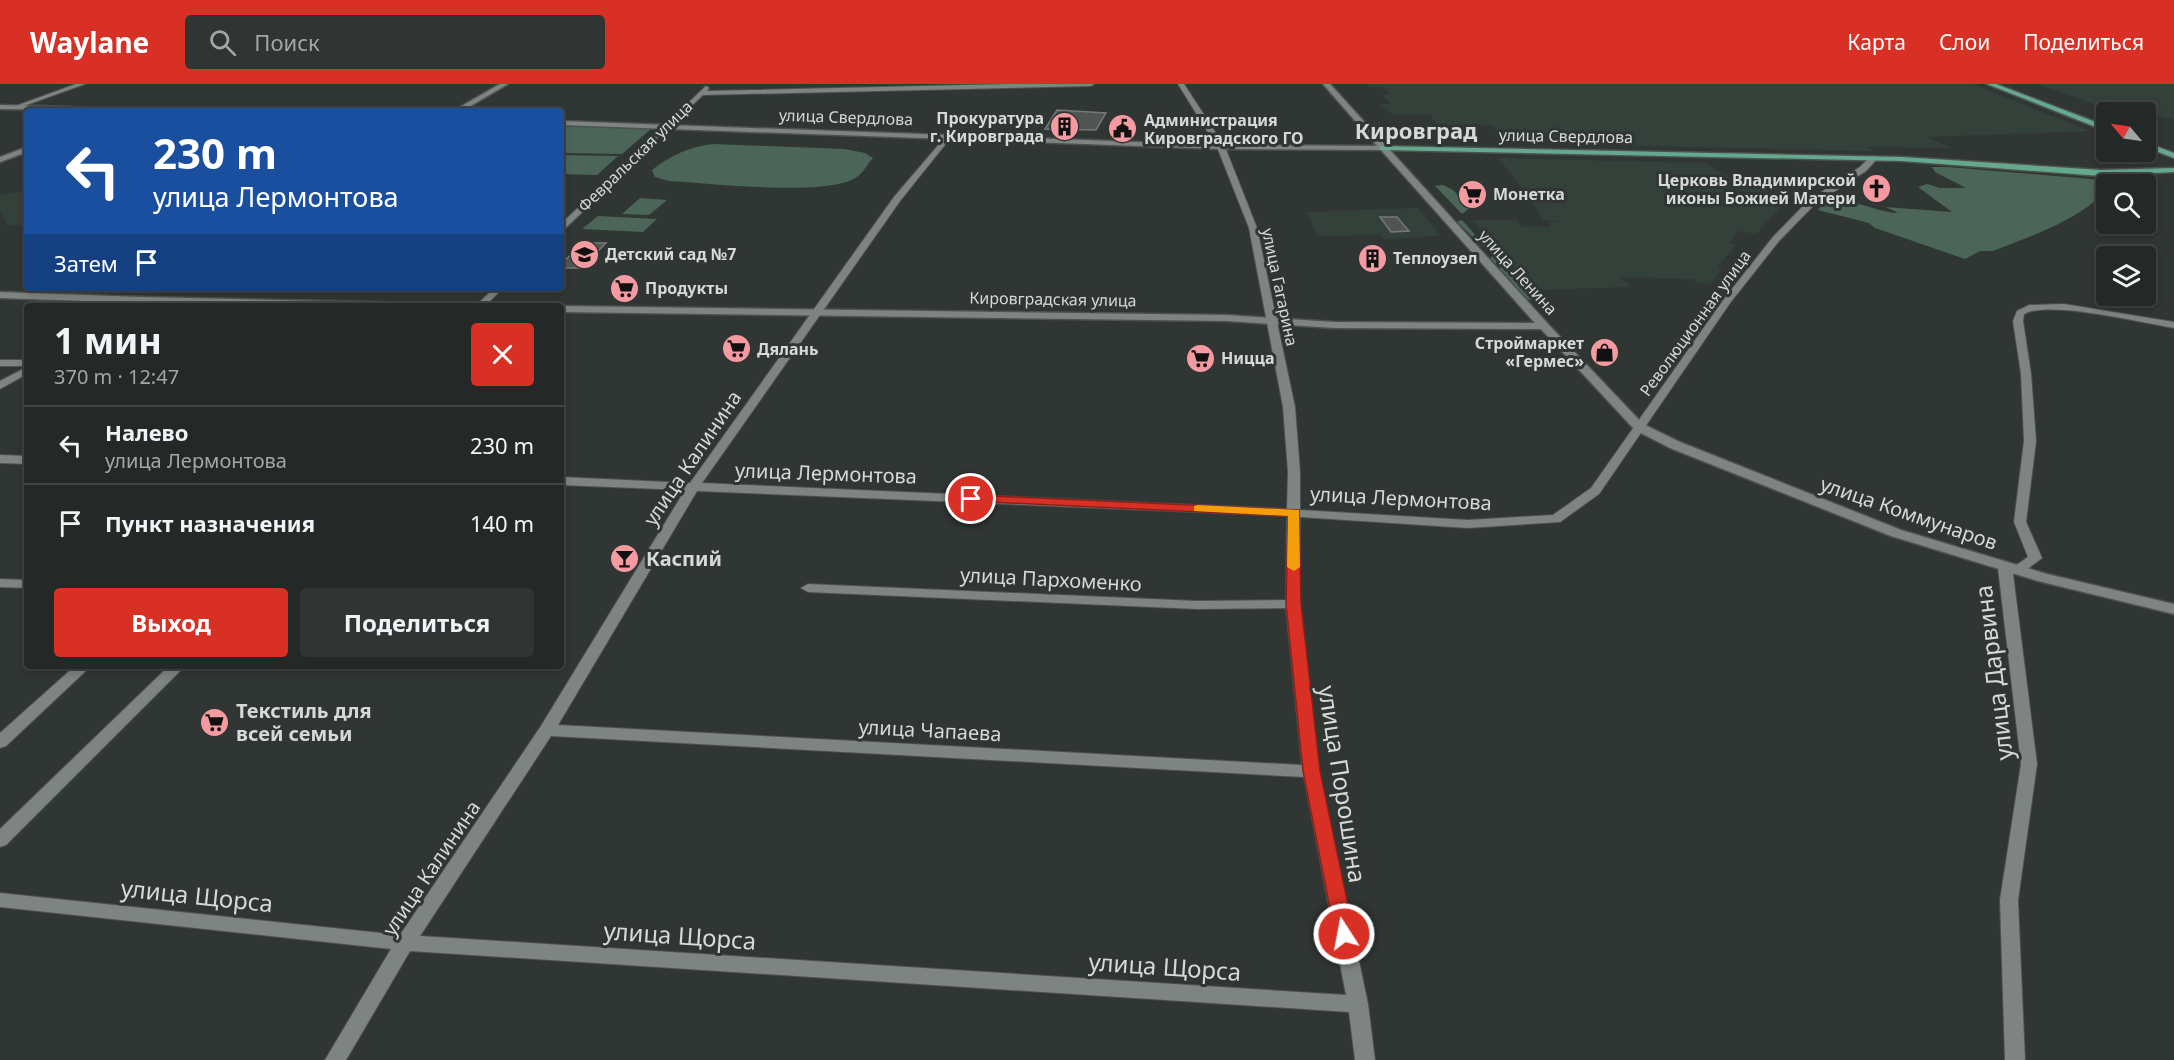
<!DOCTYPE html>
<html lang="ru">
<meta charset="utf-8">
<style>
:root{--surface:#242826;--page:#303432;--text:#f1f3f6;--muted:#a3a6a7;--line:#414443;--accent:#d93025}
body{margin:0;font-family:"Noto Sans",sans-serif;background:var(--page);color:var(--text);height:100vh;display:flex;flex-direction:column;font-size:22px;white-space:nowrap}
*{box-sizing:border-box;margin:0}
p{font-size:20px;color:var(--muted)}
.icon{flex:none;width:33px;height:33px;fill:none;stroke:currentColor;stroke-width:2;stroke-linecap:round;stroke-linejoin:round}
.map{position:relative;flex:1;overflow:hidden}
.details{position:absolute;left:24px;top:219px;width:540px;height:366px;display:flex;flex-direction:column;background:var(--surface);border-radius:6px;box-shadow:0 3px 9px #0003,0 0 0 2px var(--line)}
.details>*{flex:none}
.top-card{position:absolute;left:24px;top:24px;width:540px;height:183px;border-radius:6px;box-shadow:0 3px 9px #0003,0 0 0 2px var(--line);background:#1a4fa0;color:#fff;overflow:hidden}
.needle{width:39px;rotate:299deg}
.fabs{position:absolute;left:2096px;top:18px;display:grid;gap:12px}
.fabs a{display:grid;place-items:center;width:60px;height:60px;border-radius:6px;background:var(--surface);box-shadow:0 3px 9px #0003,0 0 0 2px var(--line);font-size:30px}
.pin{position:absolute;display:grid;place-items:center;width:51px;height:51px;color:#fff;margin:-26px;border:3px solid #fff;border-radius:50%;box-shadow:0 2px 6px #0007}
.me{position:absolute;width:66px;margin:-33px;rotate:349deg;stroke-linejoin:round;filter:drop-shadow(0 0 4px #0008)}
.turn{display:flex;align-items:center;gap:21px;height:126px;padding:0 30px;font-size:27px}
.turn .icon{width:78px;height:78px;stroke-width:2.5}
.turn b{display:block;font-size:42px;line-height:51px}
.then{display:flex;align-items:center;height:57px;padding:0 30px;background:#0003;gap:12px;font-size:22px}
.round{display:grid;place-items:center;flex:none;width:63px;height:63px;border-radius:6px;background:var(--page)}
.head{display:flex;align-items:center;justify-content:space-between;height:102px;padding:0 30px}
h1{font-size:36px;font-weight:700;line-height:45px}
.primary-button{display:flex;gap:12px;margin-top:auto;padding:12px 30px}
.primary-button a{flex:1;height:69px;border-radius:6px;background:var(--accent);color:#fff;font-size:24px;font-weight:700;line-height:69px;text-align:center}
.primary-button a+a{background:var(--page);color:var(--text)}
ul{padding:0;list-style:none}
li{display:flex;align-items:center;gap:18px;height:78px;padding:0 30px;border-top:2px solid var(--line)}
li div{flex:1}
li b{display:block;font-size:22px}
li em{font-style:normal}
header{display:flex;align-items:center;gap:36px;box-sizing:border-box;height:84px;padding:0 30px;background:var(--accent);color:#fff}
header strong{font-size:28px}
nav{display:flex;gap:33px;margin-inline-start:auto;font-size:21px}
.search{width:420px;height:54px;background:var(--page);display:flex;align-items:center;gap:15px;box-sizing:border-box;padding:0 21px;border-radius:6px;color:var(--muted);font-size:22px}
.map>svg:first-child{display:block}
</style>
<header>
<strong>Waylane</strong>
<div class="search"><svg class="icon" aria-label="search" viewBox="0 0 24 24"><circle cx="10" cy="10" r="6"/><path d="M15 15l6 6"/></svg>Поиск</div>
<nav><a>Карта</a><a>Слои</a><a>Поделиться</a></nav>
</header>
<div class="map">
<svg width="2174" height="976" viewBox="0 0 2174 976">
<rect width="100%" height="100%" fill="#303633"/>
<!-- built -->
<path fill="#34403a" d="M1368,0H1973L2090,47L1928,53L1951,64L1868,63L1873,67L1552,60L1543,48L1497,47L1492,41H1438L1430,31H1393L1380,20H1391L1382,11L1391,10L1383,3H1370Z
M2038,0H2174V36L2164,33H2145V28H2117Z
M1497,74L1707,79L1719,88L1724,89L1741,105H1765L1785,119L1756,150L1738,147L1729,159L1736,161L1718,182L1722,186L1710,200L1698,199L1694,195L1621,193L1630,203L1536,206L1471,136H1517L1522,142L1551,143L1549,138H1561L1544,136L1511,89Z
M27,106V142L7,141L0,126V111Z
M1418,124L1441,152L1384,155L1381,151L1317,152L1307,128Z"/>
<!-- green -->
<path fill="#4b6559" d="M561,42L652,44L622,70L561,69Z
M714,60L845,65L865,69L873,74C868,79 864,88 858,92C832,114 707,99 669,97L655,93L652,86C672,71 688,63 714,60Z
M561,71L618,72L597,91L561,90Z
M1932,83H1948L2114,97L2106,100V108C2073,138 2034,151 1993,167H1980L1965,175L1875,144L1869,139L1818,126L1825,116C1848,113 1872,126 1894,129L1897,128L1885,123L1952,128L1918,103L1927,100L1940,104H1966L1935,88Z
M1443,101L1453,106L1470,124L1462,130L1435,102Z
M640,114L667,116L649,131L622,130Z
M598,132L657,135L643,148L582,145Z
M1460,136L1463,137L1534,217L1527,215L1490,174L1493,172L1457,138Z"/>
<!-- building -->
<path fill="#505552" stroke="#737976" stroke-width="1.5" d="M1057,26L1106,29L1096,46L1045,45Z
M1380,133H1397L1409,147L1391,148Z
M583,159H606L581,184H561V180Z
M1362,167H1377L1384,182H1370Z"/>
<g fill="none" stroke-linecap="round" stroke-linejoin="round">
<defs>
<path id="pedestrian-far1" d="M592,114L667,42"/>
<path id="pedestrian" d="M561,144L594,113
M480,222L499,204"/>
<path id="minor" d="M76,0H85L18,24L13,23Z
M1010,0H1094L1091,2L703,11L669,43L664,42L706,2L709,4L707,7Z
M1178,0H1184L1225,63L1257,144L1295,323L1300,388V426L1468,436L1553,431L1591,404L1724,215L1773,153L1809,116L1860,83L1871,72L1878,74L1866,87L1815,120L1779,157L1730,219L1599,410L1560,438L1468,444L1300,433V520L1319,687L1368,920L1375,976H1355L1349,928L410,867L346,976H325L391,865L0,823V809L400,851L541,642L685,406L561,401V393L690,399L894,113L947,51L952,52L900,117L702,399L1287,425L1288,388L1283,323L1249,144L1217,63ZM697,407L1287,432L1286,516L1197,517L808,500L801,504L808,508L1197,525L1286,524L1302,681L558,641ZM551,652L1304,693L1346,911L420,852Z
M143,213L146,214V218L139,222H127Z
M2064,220L2174,238V244C2142,239 2050,216 2024,230L2023,237L2031,290L2036,357L2026,438L2042,474L2021,490H2013L2037,680L2018,816L2025,976H2005L2000,816L2021,680L1998,484L2005,480L2012,484L2028,473L2014,438L2024,357L2021,290L2013,237L2017,227L2029,221Z
M0,276H27V282H0Z
M27,283V290L0,305V297Z
M0,371L27,372V380L0,379Z
M0,495L27,496V504L0,503Z
M75,582H91L6,662L0,664V649Z
M169,582H185L6,761L0,763V745Z"/>
<path id="tertiary" d="M500,0H508L462,27H453Z
M0,21L140,25L144,27L0,25Z
M27,63V68L0,78V73Z
M0,208L143,213L148,216L143,219L0,214Z"/>
<path id="secondary" d="M1323,0H1330L1548,240L1643,340L1680,358L1901,446L2047,490L2174,520V530L2038,497L1891,452L1670,364L1635,346L1541,245L1334,244L1227,237L561,228V222L1227,231L1334,238L1535,239L1381,66L1221,65L561,41V37L1221,61L1377,62Z
M143,213L414,219L419,222H271L139,218V214Z"/>
<path id="primary" d="M1987,0H1996L2106,42V47Z
M2145,58L2174,69V74L2145,63Z
M1380,62L1902,73L2101,86L2174,84V88L2101,92L1902,77L1383,66H1380Z"/>
</defs>
<!-- pedestrian-far1 casing -->
<use href="#pedestrian-far1" stroke="#4d5250" stroke-width="6"/>
<!-- pedestrian casing -->
<use href="#pedestrian" stroke="#4d5250" stroke-width="8"/>
<!-- minor casing -->
<use href="#minor" stroke="#4d5250" stroke-width="2"/>
<!-- tertiary casing -->
<use href="#tertiary" stroke="#4d5250" stroke-width="3"/>
<!-- secondary casing -->
<use href="#secondary" stroke="#4d5250" stroke-width="3"/>
<!-- primary casing -->
<use href="#primary" stroke="#4d5250" stroke-width="3"/>
<!-- pedestrian-far1 -->
<use href="#pedestrian-far1" stroke="#7e8481" stroke-width="4.5"/>
<!-- pedestrian -->
<use href="#pedestrian" stroke="#7e8481" stroke-width="6"/>
<!-- minor -->
<use href="#minor" fill="#7e8481" fill-rule="evenodd"/>
<!-- tertiary -->
<use href="#tertiary" fill="#7e8481" fill-rule="evenodd"/>
<!-- secondary -->
<use href="#secondary" fill="#7e8481" fill-rule="evenodd"/>
<!-- primary -->
<use href="#primary" fill="#64a88e" fill-rule="evenodd"/>
</g>
<!-- route -->
<path fill="#d93025" stroke="#8d1f18" stroke-width="1.5" d="M971,411L1299,426L1301,520L1320,687L1354,850L1351,855L1344,858L1337,855L1335,850L1303,687L1286,520L1288,432L966,417L964,415Z"/>
<!-- slow -->
<path fill="#f59e0b" d="M1198,421L1299,426L1300,483L1294,487L1287,483L1288,432L1194,427V422Z"/>
<!-- icons -->
<defs>
<symbol id="building-disc" viewBox="-11 -11 22 22"><circle r="9.5" fill="#f49aa0" stroke="#303633"/><path d="M-4-6H4V6H1V3H-1V6H-4ZM-2.5-4.3h1.7v1.8h-1.7ZM.8-4.3h1.7v1.8H.8ZM-2.5-1h1.7V.8h-1.7ZM.8-1h1.7V.8H.8Z" fill="#111"/></symbol>
<symbol id="civic-disc" viewBox="-11 -11 22 22"><circle r="9.5" fill="#f49aa0" stroke="#303633"/><path d="M-.6-6.5H3V-4.5H.6V-3L4-1V1h2V6H-6V1h2V-1L-.6-3ZM-1.2 2.5V6h2.4V2.5Z" fill="#111"/></symbol>
<symbol id="church-disc" viewBox="-11 -11 22 22"><circle r="9.5" fill="#f49aa0" stroke="#303633"/><path d="M-1.2-6h2.4v3.5h3.3v2.4h-3.3V6h-2.4V-.1h-3.3v-2.4h3.3Z" fill="#111"/></symbol>
<symbol id="supermarket-disc" viewBox="-11 -11 22 22"><circle r="9.5" fill="#f49aa0" stroke="#303633"/><path d="M-6-5.5h2.5l.6 2H6L4.5 2H-2.5L-4.4-4H-6ZM-1.5 3.2a1.3 1.3 0 1 0 .1 0ZM3 3.2a1.3 1.3 0 1 0 .1 0Z" fill="#111"/></symbol>
<symbol id="school-disc" viewBox="-11 -11 22 22"><circle r="9.5" fill="#f49aa0" stroke="#303633"/><path d="M0-5L7-2L0 1L-7-2ZM-4 1L0 2.5L4 1V4Q0 6-4 4Z" fill="#111"/></symbol>
<symbol id="shop-disc" viewBox="-11 -11 22 22"><circle r="9.5" fill="#f49aa0" stroke="#303633"/><path d="M-5-2.5h2.3a2.7 3.5 0 0 1 5.4 0H5L5.5 6h-11ZM-1.5-2.5h3a1.5 2.3 0 0 0-3 0Z" fill="#111"/></symbol>
<symbol id="bar-disc" viewBox="-11 -11 22 22"><circle r="9.5" fill="#f49aa0" stroke="#303633"/><path d="M-6-5H6L.8 .8V4.5H3.5V6h-7V4.5H-.8V.8Z" fill="#111"/></symbol>
</defs>
<g fill-rule="evenodd">
<use href="#building-disc" x="1048" y="26" width="33" height="33"/>
<use href="#civic-disc" x="1106" y="28" width="33" height="33"/>
<use href="#church-disc" x="1860" y="88" width="33" height="33"/>
<use href="#supermarket-disc" x="1456" y="94" width="33" height="33"/>
<use href="#school-disc" x="568" y="154" width="33" height="33"/>
<use href="#building-disc" x="1356" y="158" width="33" height="33"/>
<use href="#supermarket-disc" x="608" y="188" width="33" height="33"/>
<use href="#supermarket-disc" x="720" y="248" width="33" height="33"/>
<use href="#shop-disc" x="1588" y="252" width="33" height="33"/>
<use href="#supermarket-disc" x="1184" y="258" width="33" height="33"/>
<use href="#bar-disc" x="608" y="458" width="33" height="33"/>
<use href="#supermarket-disc" x="198" y="622" width="33" height="33"/>
</g>
<g text-anchor="middle" dominant-baseline="central" stroke-width="6" stroke-linejoin="round" paint-order="stroke">
<!-- far-street labels -->
<g font-size="16" fill="#d5d9d7" stroke="#303633">
<text transform="translate(846 33) rotate(2)">улица Свердлова</text>
<text transform="translate(1566 52) rotate(1)">улица Свердлова</text>
<text transform="translate(635 72) rotate(-44)">Февральская улица</text>
<text transform="translate(1518 188) rotate(48)">улица Ленина</text>
<text transform="translate(1280 203) rotate(78)">улица Гагарина</text>
<text transform="translate(1053 215) rotate(1)">Кировградская улица</text>
<text transform="translate(1695 239) rotate(-54)">Революционная улица</text>
</g>
<!-- far-poi labels -->
<g font-size="16" font-weight="bold" fill="#d5d9d7" stroke="#303633" text-anchor="start">
<text x="1044" y="34" text-anchor="end">Прокуратура<tspan x="1044" dy="18">г. Кировграда</tspan></text>
<text x="1144" y="36">Администрация<tspan x="1144" dy="18">Кировградского ГО</tspan></text>
<text x="1856" y="96" text-anchor="end">Церковь Владимирской<tspan x="1856" dy="18">иконы Божией Матери</tspan></text>
<text x="1493" y="110">Монетка</text>
<text x="605" y="170">Детский сад №7</text>
<text x="1393" y="174">Теплоузел</text>
<text x="645" y="204">Продукты</text>
<text x="1584" y="259" text-anchor="end">Строймаркет<tspan x="1584" dy="18">«Гермес»</tspan></text>
<text x="757" y="265">Дялань</text>
<text x="1221" y="274">Ницца</text>
</g>
<!-- street labels -->
<g font-size="20" fill="#d5d9d7" stroke="#303633">
<text transform="translate(692 374) rotate(-56)">улица Калинина</text>
<text transform="translate(826 389) rotate(2)">улица Лермонтова</text>
<text transform="translate(1401 414) rotate(3)">улица Лермонтова</text>
<text transform="translate(1909 429) rotate(19)">улица Коммунаров</text>
<text transform="translate(1051 495) rotate(3)">улица Пархоменко</text>
<text transform="translate(930 646) rotate(3)">улица Чапаева</text>
<text transform="translate(431 784) rotate(-56)">улица Калинина</text>
</g>
<!-- poi labels -->
<g font-size="20" font-weight="bold" fill="#d5d9d7" stroke="#303633" text-anchor="start">
<text x="646" y="474">Каспий</text>
<text x="236" y="626">Текстиль для<tspan x="236" dy="23">всей семьи</tspan></text>
</g>
<!-- far-district labels -->
<g font-size="22" font-weight="bold" fill="#d5d9d7" stroke="#303633">
<text x="1416" y="46">Кировград</text>
</g>
<!-- near-street labels -->
<g font-size="24" fill="#d5d9d7" stroke="#303633">
<text transform="translate(1993 589) rotate(-97)">улица Дарвина</text>
<text transform="translate(1343 700) rotate(81)">улица Порошина</text>
<text transform="translate(197 811) rotate(6)">улица Щорса</text>
<text transform="translate(680 851) rotate(4)">улица Щорса</text>
<text transform="translate(1165 882) rotate(4)">улица Щорса</text>
</g>
</g>
</svg>
<div class="fabs">
<a><svg class="needle" viewBox="-14 -14 28 28"><path d="M0-13l5 13h-10z" fill="#e53935"/><path d="M0 13l5-13h-10z" fill="#a3a6a7"/></svg></a>
<a><svg class="icon" aria-label="search" viewBox="0 0 24 24"><circle cx="10" cy="10" r="6"/><path d="M15 15l6 6"/></svg></a>
<a><svg class="icon" aria-label="layers" viewBox="0 0 24 24"><path d="M12 4l9 5-9 5-9-5zM3 14l9 5 9-5"/></svg></a>
</div>
<div class="pin" style="left:971px;top:415px;background:#d93025"><svg class="icon" aria-label="arrive" viewBox="0 0 24 24"><path d="M6 21V4h12l-3 4 3 4H6"/></svg></div>
<svg class="me" style="left:1344px;top:850px" viewBox="-20 -20 40 40"><circle r="17" fill="#d93025" stroke="#fff" stroke-width="3"/><path d="M0-11L8 9 0 5-8 9z" fill="#fff"/></svg>
<div class="top-card">
<div class="turn"><svg class="icon" aria-label="left" viewBox="0 0 24 24"><path d="M17 20v-9H6M10 6l-5 5 5 5"/></svg><div><b>230 m</b>улица Лермонтова</div></div>
<div class="then">Затем<svg class="icon" aria-label="arrive" viewBox="0 0 24 24"><path d="M6 21V4h12l-3 4 3 4H6"/></svg></div>
</div>
<section class="details">
<div class="head"><div><h1>1 мин</h1><p>370 m · 12:47</p></div><a class="round" style="background:#d93025;color:#fff"><svg class="icon" aria-label="close" viewBox="0 0 24 24"><path d="M6 6l12 12M18 6L6 18"/></svg></a></div>
<ul>
<li><svg class="icon" aria-label="left" viewBox="0 0 24 24"><path d="M17 20v-9H6M10 6l-5 5 5 5"/></svg><div><b>Налево</b><p>улица Лермонтова</p></div><em>230 m</em></li>
<li><svg class="icon" aria-label="arrive" viewBox="0 0 24 24"><path d="M6 21V4h12l-3 4 3 4H6"/></svg><div><b>Пункт назначения</b></div><em>140 m</em></li>
</ul>
<div class="primary-button"><a>Выход</a><a>Поделиться</a></div>
</section>
</div>
